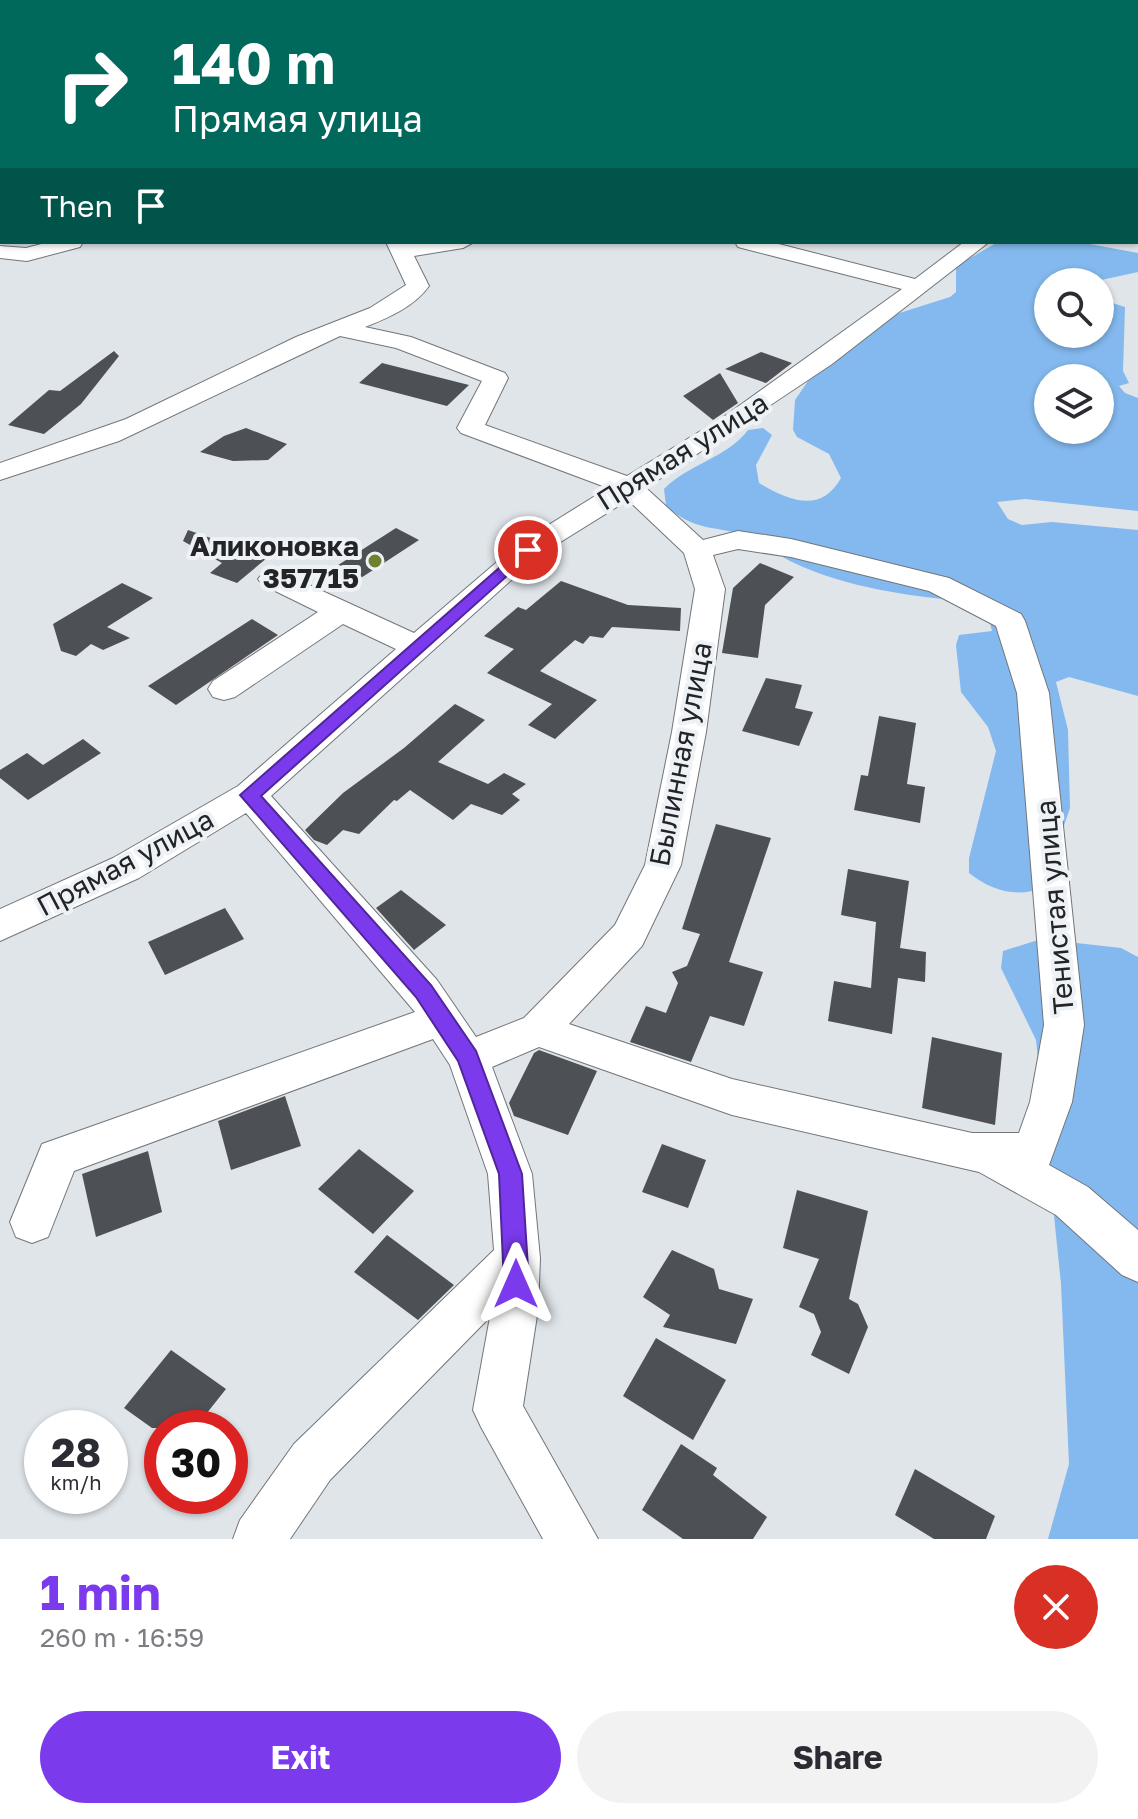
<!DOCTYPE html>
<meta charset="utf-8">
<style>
:root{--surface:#fff;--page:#f2f2f3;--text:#2b2b33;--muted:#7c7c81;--accent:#7c3aed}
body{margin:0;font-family:"Golos Text",sans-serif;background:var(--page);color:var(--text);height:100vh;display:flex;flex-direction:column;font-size:30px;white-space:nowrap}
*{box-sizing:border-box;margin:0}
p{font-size:26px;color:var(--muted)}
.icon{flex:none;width:44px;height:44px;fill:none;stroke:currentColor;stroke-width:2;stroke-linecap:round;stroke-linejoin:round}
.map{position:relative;height:1539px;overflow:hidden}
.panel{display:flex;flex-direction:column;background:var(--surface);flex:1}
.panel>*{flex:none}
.banner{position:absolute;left:0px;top:0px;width:1138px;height:244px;box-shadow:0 2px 6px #0004;background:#00695c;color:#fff;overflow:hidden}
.tools{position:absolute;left:1034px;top:268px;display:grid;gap:16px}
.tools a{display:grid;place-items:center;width:80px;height:80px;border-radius:50%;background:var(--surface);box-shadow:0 2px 6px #0004;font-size:40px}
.speed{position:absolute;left:24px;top:1410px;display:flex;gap:16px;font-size:40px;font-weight:700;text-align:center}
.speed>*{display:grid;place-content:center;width:104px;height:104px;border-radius:50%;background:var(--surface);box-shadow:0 2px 6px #0004;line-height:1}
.speed small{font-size:20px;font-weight:400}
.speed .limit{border:12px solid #d22;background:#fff;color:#111}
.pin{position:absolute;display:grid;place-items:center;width:68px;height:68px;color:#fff;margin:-34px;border:4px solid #fff;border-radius:50%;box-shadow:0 2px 8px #0007}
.me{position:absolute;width:88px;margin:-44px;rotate:0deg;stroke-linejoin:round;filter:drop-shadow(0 0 6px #0008)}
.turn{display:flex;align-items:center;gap:28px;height:168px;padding:0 40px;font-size:36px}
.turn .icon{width:104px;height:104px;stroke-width:2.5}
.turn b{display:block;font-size:56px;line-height:68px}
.then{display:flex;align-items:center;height:76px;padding:0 40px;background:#0003;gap:16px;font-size:30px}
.round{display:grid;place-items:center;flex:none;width:84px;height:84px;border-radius:42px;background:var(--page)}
.headline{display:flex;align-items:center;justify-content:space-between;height:136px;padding:0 40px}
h1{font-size:48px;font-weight:700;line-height:60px;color:var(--accent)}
.primary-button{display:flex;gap:16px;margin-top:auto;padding:16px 40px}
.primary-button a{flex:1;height:92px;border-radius:48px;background:var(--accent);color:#fff;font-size:32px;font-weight:700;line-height:92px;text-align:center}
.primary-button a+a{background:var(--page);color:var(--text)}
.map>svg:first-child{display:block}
</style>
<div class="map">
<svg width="1138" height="1539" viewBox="0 0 1138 1539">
<rect width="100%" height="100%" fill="#e0e5ea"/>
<!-- forest -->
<path fill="#83b9ee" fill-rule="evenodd" d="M998,242H1079L1138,253V272L1092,282H1048V334H1100V299L1125,307L1123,371L1129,383L1119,386L1125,393L1138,398V511L1025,499L997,502L1008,519L1022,525L1052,522L1138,530V696L1069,677L1056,682L1068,730L1070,808L1043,887C1018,899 990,890 969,873V858L996,751L988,727L961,692L956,645L959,635L992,631L989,619L970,601C911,597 847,588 792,562C779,556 769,545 756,539C721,524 699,535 666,506L664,489C688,464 727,458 748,430L763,428L772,435L756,465L759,483C789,501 821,514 841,478L829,454L797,437L793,430L795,400L808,381L890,316L950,297L956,292V266ZM1048,378H1100V430H1048Z
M1041,939L1121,948L1138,957V1539H1048L1069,1464L1061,1284L1036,1040L1001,968L1003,951Z"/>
<!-- building -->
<path fill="#4d5155" d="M114,351L119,356L81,404L44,434L8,425L49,390L60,391Z
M761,352L792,363L766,383L725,369Z
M382,363L469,385L447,406L359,383Z
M720,373L738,403L713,420L683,396Z
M246,428L287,444L268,460L233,461L200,452L224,436Z
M396,528L419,540L344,589L321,576Z
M188,530L267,558L237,583L210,573L222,563L183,541Z
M760,563L794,577L765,605L758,658L722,653L733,588Z
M561,581L628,605L681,608L680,631L612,627L603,638L590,636L583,644L575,640L540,671L597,700L555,739L528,725L552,704L487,673L514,649L484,636L518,607L526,610Z
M122,583L153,598L107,627L130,638L103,650L91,644L76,656L61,651L53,624Z
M252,619L278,635L176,705L148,686Z
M766,678L802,685L795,708L813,712L799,746L742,731Z
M455,704L485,720L438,762L488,784L504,773L526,784L512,794L520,800L502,815L471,804L453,820L410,790L397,801L394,800L359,834L343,830L327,845L314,840L305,830L343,793L404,748Z
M879,716L916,723L907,784L925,787L920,823L854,810L861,775L868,776Z
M83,739L101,753L28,800L0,778V770L27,753L43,765Z
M716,824L771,838L729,962L763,972L744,1026L710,1016L691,1062L630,1042L646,1006L666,1013L678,983L672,972L687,966L700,934L682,929Z
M848,869L909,881L900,948L926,952L925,982L898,978L892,1034L828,1021L834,981L871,988L876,922L841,915Z
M401,890L446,925L414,950L376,908Z
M225,908L244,939L165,975L148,942Z
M932,1037L1002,1053L995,1125L922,1108Z
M539,1050L597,1071L568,1135L514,1116L509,1103L534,1053Z
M285,1096L301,1146L231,1170L218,1121Z
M662,1144L706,1160L688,1208L642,1192Z
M359,1149L414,1191L373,1234L318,1189Z
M148,1151L162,1212L96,1237L82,1174Z
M797,1190L868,1211L849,1299L858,1304L868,1327L849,1374L811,1355L821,1332L814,1314L799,1307L819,1259L783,1248Z
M387,1235L454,1285L418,1320L354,1272Z
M672,1250L714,1269L719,1289L753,1299L736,1344L663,1327L670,1315L643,1297Z
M656,1338L726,1380L693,1440L623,1396Z
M171,1350L226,1389L195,1428H152L124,1408Z
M681,1444L717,1468L713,1475L767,1517L753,1539H683L642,1510Z
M915,1469L995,1516L986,1539H934L895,1515Z"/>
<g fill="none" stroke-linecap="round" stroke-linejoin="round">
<defs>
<path id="minor" d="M46,0H62V2H46Z
M1138,37V47L1136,48V38Z
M0,73H2V83H0Z
M1138,133V146L1136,147V134Z
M49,242H83L80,247L27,261L0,258V246L26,248Z
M386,242H474L463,248L414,256L429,286C414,307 388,318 365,327L411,337L505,373L508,378L485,425L627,476L725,416L902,289L738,247L735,242H771L915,279L964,242H989L832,364L646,488L703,540L738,531L791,539L949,578L1021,614L1025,621L1049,693L1084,1025L1072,1102L1049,1165L1088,1187L1138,1230V1282L1122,1275L1056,1215L979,1172L732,1115L539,1047L492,1067L532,1174L540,1258L538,1309L523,1406L598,1539H543L481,1427L473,1410L490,1317L330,1480L290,1539H233L240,1520L294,1444L494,1250L488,1174L450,1065L433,1039L74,1171L48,1237L32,1243L16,1237L10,1222L42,1144L415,1012L246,813L139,878L0,941V909L113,858L238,786L396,649L343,624L235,697L224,700L213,697L208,689L213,681L318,612L263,585L258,579L263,573H283L414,633L518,544L608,488L461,433L457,428L482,381L396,348L340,336L119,441L0,480V463L126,419L296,337L370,308L406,285ZM628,500L684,553L695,589L672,732L645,865L615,925L524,1018L476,1037L437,980L271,796L538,556ZM738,549L791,557L929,591L996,626L1017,693L1044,1025L1030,1102L1019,1133H972L732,1079L569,1024L642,946L681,865L706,732L725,589L713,555Z"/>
</defs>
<!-- minor casing -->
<use href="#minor" stroke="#72767a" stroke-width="2"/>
<!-- minor -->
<use href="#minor" fill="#fff" fill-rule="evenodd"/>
</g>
<!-- route -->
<path fill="#7c3aed" stroke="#51269a" stroke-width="2" d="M523,547L536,550L261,796L431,985L476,1051L522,1174L529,1284L525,1292L516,1296L507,1292L504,1284L499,1174L458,1061L416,997L240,795Z"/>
<!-- markers -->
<circle fill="#6f802f" stroke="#eef2f7" stroke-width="3" cx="375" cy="561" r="8"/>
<g text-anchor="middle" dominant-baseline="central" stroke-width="8" stroke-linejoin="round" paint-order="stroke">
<!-- street labels -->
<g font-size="28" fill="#222426" stroke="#eef2f7">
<text transform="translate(682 451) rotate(-32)">Прямая улица</text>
<text transform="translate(680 754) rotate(-79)">Былинная улица</text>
<text transform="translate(125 862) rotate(-28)">Прямая улица</text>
<text transform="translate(1054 907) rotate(-95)">Тенистая улица</text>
</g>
<!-- poi labels -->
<g font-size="28" font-weight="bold" fill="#222426" stroke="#eef2f7" text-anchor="end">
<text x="359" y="545">Аликоновка<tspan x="359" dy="32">357715</tspan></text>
</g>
</g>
</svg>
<div class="tools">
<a><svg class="icon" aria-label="search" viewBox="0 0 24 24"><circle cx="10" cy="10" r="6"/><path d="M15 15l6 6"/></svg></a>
<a><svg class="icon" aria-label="layers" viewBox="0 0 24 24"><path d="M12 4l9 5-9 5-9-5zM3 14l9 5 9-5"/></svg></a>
</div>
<div class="speed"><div>28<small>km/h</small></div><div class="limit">30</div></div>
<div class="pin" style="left:528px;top:550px;background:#d93025"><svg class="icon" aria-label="arrive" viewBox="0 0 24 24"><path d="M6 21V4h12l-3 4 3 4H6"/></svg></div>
<svg class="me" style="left:516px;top:1284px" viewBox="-20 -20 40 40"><path d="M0-17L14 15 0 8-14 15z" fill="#7c3aed" stroke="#fff" stroke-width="4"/></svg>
<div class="banner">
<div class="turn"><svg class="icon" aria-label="right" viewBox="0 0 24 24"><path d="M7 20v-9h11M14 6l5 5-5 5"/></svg><div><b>140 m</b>Прямая улица</div></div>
<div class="then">Then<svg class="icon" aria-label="arrive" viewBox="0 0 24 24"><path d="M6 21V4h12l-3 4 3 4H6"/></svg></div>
</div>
</div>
<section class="panel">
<div class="headline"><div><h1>1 min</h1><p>260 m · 16:59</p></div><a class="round" style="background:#d93025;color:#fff"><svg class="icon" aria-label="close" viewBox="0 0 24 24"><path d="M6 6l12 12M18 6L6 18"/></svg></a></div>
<div class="primary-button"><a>Exit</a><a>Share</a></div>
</section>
